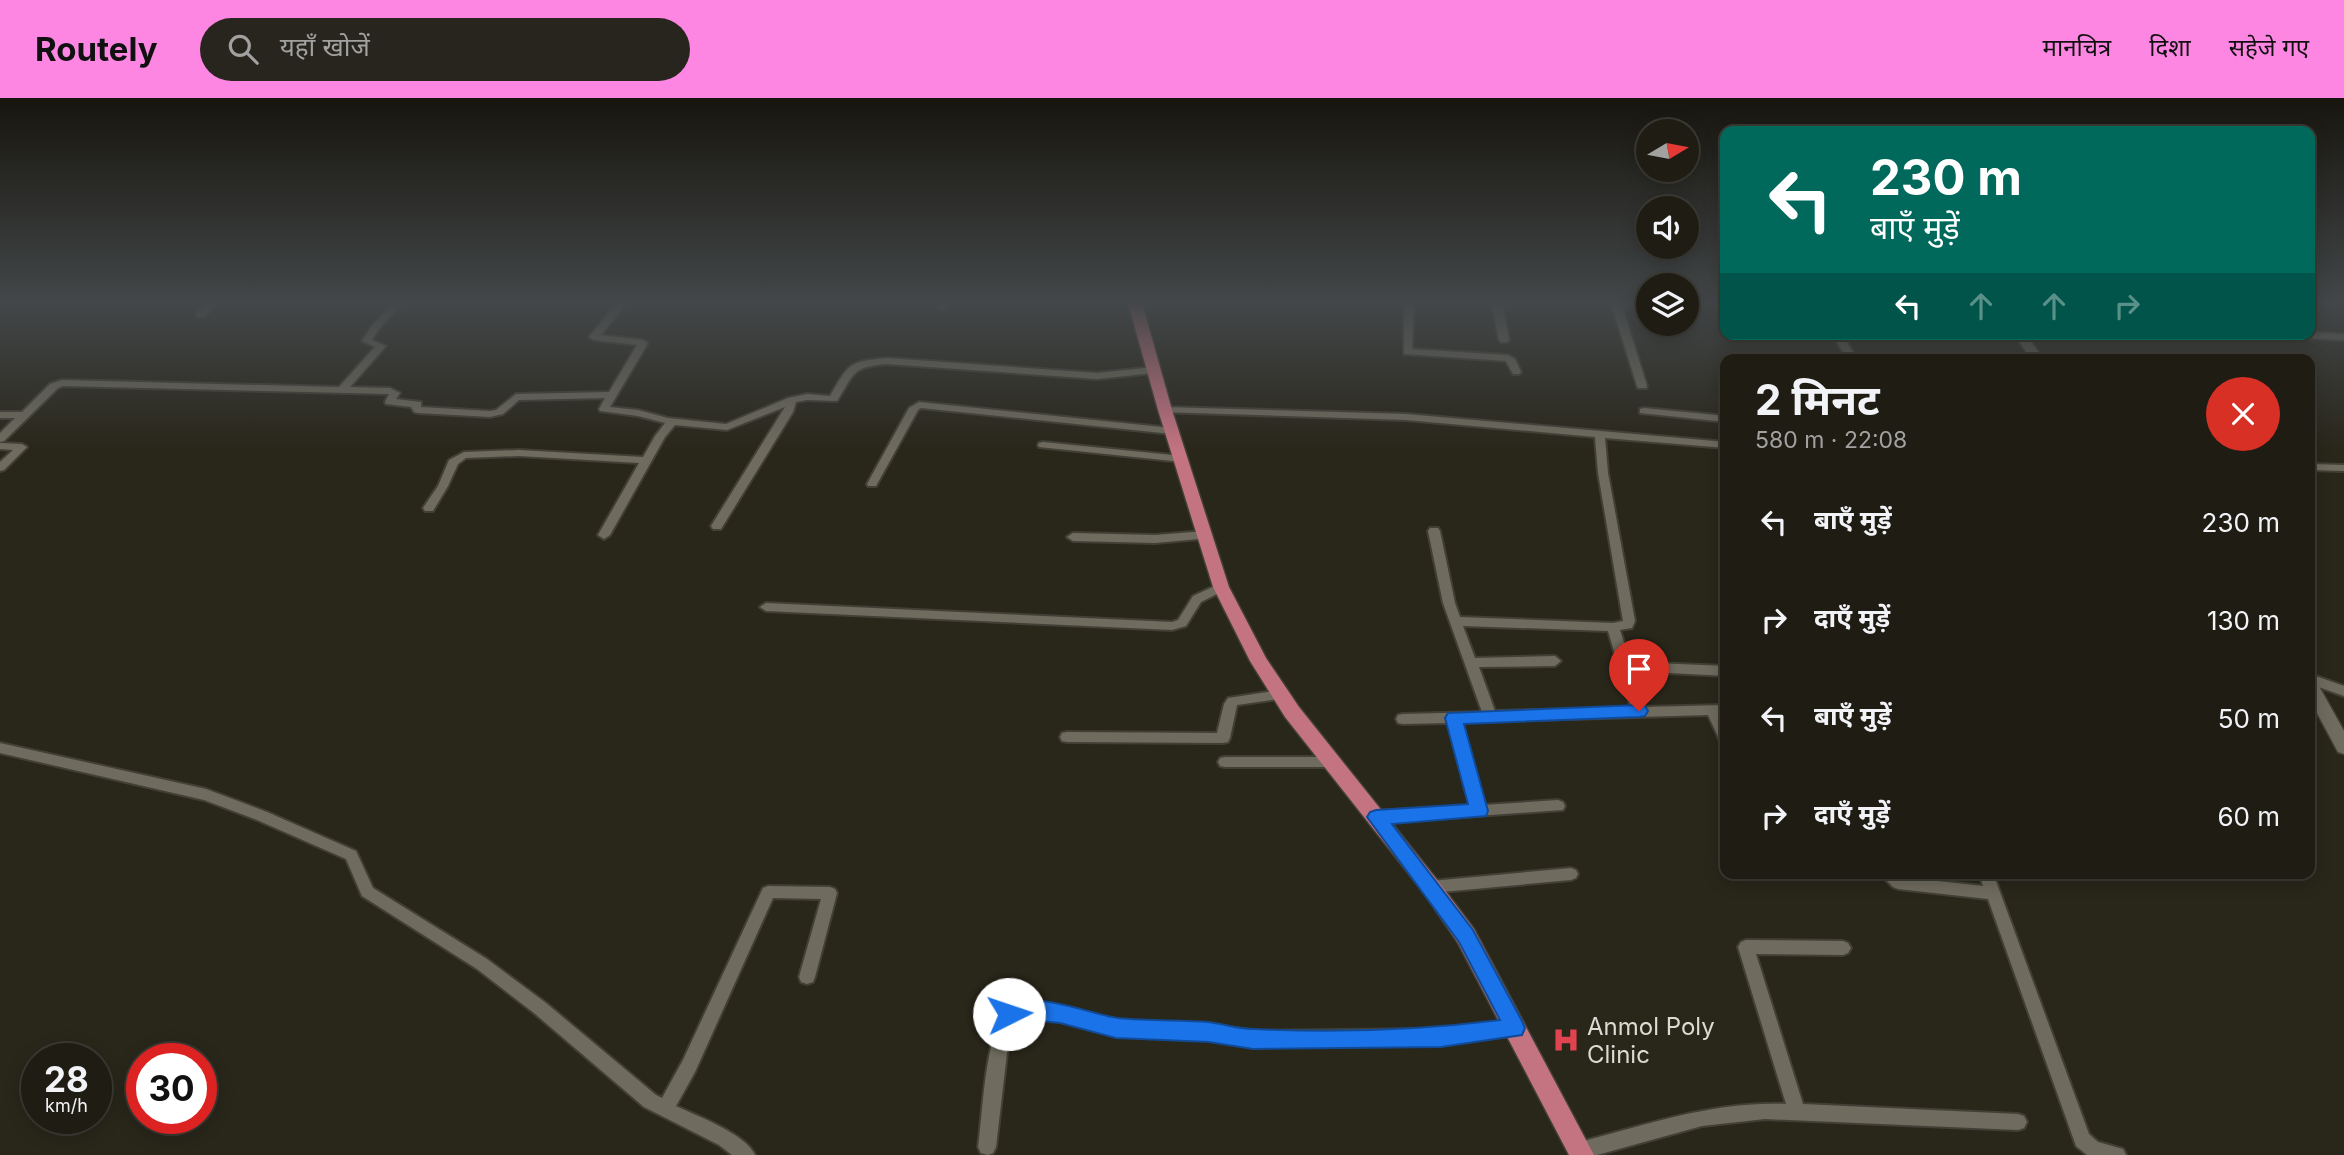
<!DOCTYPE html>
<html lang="hi">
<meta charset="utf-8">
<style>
:root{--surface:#1f1c14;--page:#27251d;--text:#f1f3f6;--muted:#a1a1a0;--line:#3c3a34;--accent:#fd86e2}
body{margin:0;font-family:Inter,"Noto Sans Devanagari",sans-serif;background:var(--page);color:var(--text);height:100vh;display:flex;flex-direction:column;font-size:26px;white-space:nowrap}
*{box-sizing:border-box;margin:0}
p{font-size:23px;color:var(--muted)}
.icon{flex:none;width:38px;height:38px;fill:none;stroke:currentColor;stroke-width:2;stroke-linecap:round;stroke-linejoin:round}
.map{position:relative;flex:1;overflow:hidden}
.drawer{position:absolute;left:1720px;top:256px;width:595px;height:525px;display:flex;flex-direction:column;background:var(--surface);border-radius:14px;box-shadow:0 4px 18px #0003,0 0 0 2px var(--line)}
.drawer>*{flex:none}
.top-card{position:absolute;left:1720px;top:28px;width:595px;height:214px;border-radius:14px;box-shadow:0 4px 18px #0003,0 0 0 2px var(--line);background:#00695c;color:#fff;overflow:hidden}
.needle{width:46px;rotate:80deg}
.fabs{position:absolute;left:1636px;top:21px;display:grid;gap:14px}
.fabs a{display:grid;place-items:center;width:63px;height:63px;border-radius:50%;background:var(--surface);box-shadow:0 4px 18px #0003,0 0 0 2px var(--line);font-size:35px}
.speed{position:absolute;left:21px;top:945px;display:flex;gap:14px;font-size:35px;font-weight:700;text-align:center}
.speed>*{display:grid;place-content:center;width:91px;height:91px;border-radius:50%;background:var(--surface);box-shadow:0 4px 18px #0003,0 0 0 2px var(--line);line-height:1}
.speed small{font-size:18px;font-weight:400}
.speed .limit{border:10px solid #d22;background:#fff;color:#111}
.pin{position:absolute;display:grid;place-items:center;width:60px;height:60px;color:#fff;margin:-72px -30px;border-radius:50% 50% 50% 0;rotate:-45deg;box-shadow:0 0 7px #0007}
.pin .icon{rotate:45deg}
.me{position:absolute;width:77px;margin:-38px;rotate:86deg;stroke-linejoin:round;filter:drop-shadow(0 0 5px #0008)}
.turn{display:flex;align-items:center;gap:24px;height:147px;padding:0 35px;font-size:32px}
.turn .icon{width:91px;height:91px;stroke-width:2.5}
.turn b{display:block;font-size:49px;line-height:60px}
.lanes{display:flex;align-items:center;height:66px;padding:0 35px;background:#0003;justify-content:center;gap:35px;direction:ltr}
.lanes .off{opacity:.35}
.round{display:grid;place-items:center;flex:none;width:74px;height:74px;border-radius:37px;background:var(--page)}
.headline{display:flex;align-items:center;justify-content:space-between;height:119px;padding:0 35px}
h1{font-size:42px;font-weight:700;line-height:52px}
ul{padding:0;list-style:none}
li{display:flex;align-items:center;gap:21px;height:98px;padding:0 35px}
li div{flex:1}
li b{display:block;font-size:26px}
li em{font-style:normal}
header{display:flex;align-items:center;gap:42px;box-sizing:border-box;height:98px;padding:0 35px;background:var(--accent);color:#111}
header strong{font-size:33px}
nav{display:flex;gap:38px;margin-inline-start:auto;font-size:24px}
.search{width:490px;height:63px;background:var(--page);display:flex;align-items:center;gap:18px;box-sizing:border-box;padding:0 24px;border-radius:38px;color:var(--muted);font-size:26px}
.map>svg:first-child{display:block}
</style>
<header>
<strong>Routely</strong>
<div class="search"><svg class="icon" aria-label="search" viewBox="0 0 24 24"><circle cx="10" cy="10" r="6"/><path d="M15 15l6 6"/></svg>यहाँ खोजें</div>
<nav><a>मानचित्र</a><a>दिशा</a><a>सहेजे गए</a></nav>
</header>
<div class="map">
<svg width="2344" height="1057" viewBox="0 0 2344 1057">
<rect width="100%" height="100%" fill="#29261a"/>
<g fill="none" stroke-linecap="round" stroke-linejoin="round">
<defs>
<path id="minor" d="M208,205H219L203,219H197V215Z
M393,205H403L378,232L372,242L386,248L350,289L390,290L400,295L396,301L421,304V309L490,313L496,312L516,296L609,294L637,247L594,242L589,239L617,205H627L601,237L643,242L648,245L610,309L638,312L668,320L726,326L788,300L807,296L830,298C850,265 847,264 887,260L1097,275L1154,269L1159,272L1154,275L1097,281L887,266C851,269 855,275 837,303L807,302L796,304L793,314L721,431H713L711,428L785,309L727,332L675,327L665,339L610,437L604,441L598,437L639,365L519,358L466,360L458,366L448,388L433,413H425L423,410L438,388L449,362L464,354L519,352L643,359L655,338L665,325L638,318L600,313L599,311L605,300L519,302L503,316L490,319L418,315L414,314L411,309L386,306L385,304L389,296L63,288L58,290L4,343L0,344V335L15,320H0V314H22L50,286L62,282L339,289L375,249L362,243L371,229Z
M940,205H950L946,212L943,213L938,210Z
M1404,205H1414L1412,251L1508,257L1515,261L1521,274L1519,276H1513L1506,263L1404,256Z
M1492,205H1502L1509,242L1507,244H1501L1499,242Z
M1611,205H1621L1647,288L1646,290H1638L1637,288Z
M2310,234L2344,236V242L2283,239L2278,236H2310Z
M1832,236H1842L1857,261H1847Z
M2157,236H2182C2176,240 2163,240 2157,236Z
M919,304L1172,330L1177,333L1172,336L921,310L918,312L876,388H868L867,386L909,310Z
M1165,309L1406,316L1726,344V350L1605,340L1608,375L1635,523L1632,530L1620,532L1630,564L1726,568V578L1633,573L1644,609L1726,607V617H1721L1726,626V646L1721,645L1708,617L1462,624L1484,707L1558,702L1563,704L1565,708L1563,712L1376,725L1371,723L1369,719L1371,715L1376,713L1471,708L1449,625L1403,626L1398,625L1396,621L1398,617L1403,616L1482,614L1443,505L1428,433L1430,430H1438L1440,433L1455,505L1460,519L1613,525L1623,523L1598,375L1595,339L1406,322L1161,314L1160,312ZM1463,528L1608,533L1631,610L1495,613L1479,569L1555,568L1561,563L1555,558L1475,560Z
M1644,310L1726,318V324L1640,315V311Z
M1043,344L1182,358L1187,361L1182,364L1039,349L1038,347L1039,345Z
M0,345L22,346L27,349L4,372L0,373V364L13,352L0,351Z
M2310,366L2344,367V373L2310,372Z
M1206,433L1212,437L1210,440L1155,445L1073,443L1067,439L1073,435L1155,437Z
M1221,485L1225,486L1227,489L1225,492L1201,504L1186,528L1172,532L766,513L760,509L766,505L1172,524L1178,522L1193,498Z
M2310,576L2344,588V598L2310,586Z
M1280,592L1285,594L1286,597L1285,600L1237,607L1230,640L1228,644L1223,645L1067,644L1062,643L1060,639L1062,635L1067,634L1217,635L1224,606L1228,600Z
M0,645L206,691L267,714L356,753L373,790L487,861L546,905L656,997L662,1000L683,962L763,790L768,788L830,789L835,791L837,795L815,879L813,884L807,886L801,884L799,879L821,801L773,800L695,974L676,1008C697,1018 746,1036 755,1057H732L719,1047L644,1009L534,915L477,871L362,798L346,761L257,722L204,702L0,655Z
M1225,659H1333L1338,660L1340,664L1338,668L1333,669H1225L1220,668L1218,664L1220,660Z
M1571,770L1576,772L1578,776L1576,780L1571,782L1431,795L1426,793L1424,789L1426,785L1431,783Z
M1879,775H1897L1901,779L1983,788L1979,775H1993L2089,1036L2098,1044L2123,1051L2126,1057H2087L2076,1048L1988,801L1898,791L1893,789Z
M1746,842L1843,843L1848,845L1851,850L1848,855L1843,857L1756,856L1803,1006L2018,1016L2024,1018L2027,1024L2024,1030L2018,1032L1765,1021L1702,1028L1597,1057H1573L1571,1053L1574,1047L1580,1044C1648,1026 1715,1003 1786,1006L1738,849L1741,844Z
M1013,904L1075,911L1116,923L1209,926L1253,933L1441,931L1515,923L1521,925L1523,930L1521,935L1515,937L1441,947L1253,949L1209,942L1116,937L1075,925L1017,919L1007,955L996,1049L993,1055L988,1057L981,1055L978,1049C984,1003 984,947 1007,906Z"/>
<path id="tertiary" d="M2014,236H2026L2043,261H2031Z
M2310,581L2316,583L2344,633V656L2338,654L2310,602Z"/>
<path id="primary" d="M1128,205H1142L1172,312L1229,489L1266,560L1299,609L1438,783L1474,831L1594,1057H1569L1458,845L1424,795L1285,619L1250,563L1213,489L1158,312Z"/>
</defs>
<!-- minor casing -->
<use href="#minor" stroke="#424036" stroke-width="4"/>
<!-- tertiary casing -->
<use href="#tertiary" stroke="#424036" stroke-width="3"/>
<!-- primary casing -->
<use href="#primary" stroke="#424036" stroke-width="3"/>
<!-- minor -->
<use href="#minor" fill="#6f6b5e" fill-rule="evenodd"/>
<!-- tertiary -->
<use href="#tertiary" fill="#6f6b5e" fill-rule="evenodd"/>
<!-- primary -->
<use href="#primary" fill="#c47381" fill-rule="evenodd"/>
</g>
<!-- sky -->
<linearGradient id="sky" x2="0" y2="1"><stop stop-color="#17150e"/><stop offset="0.58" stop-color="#434749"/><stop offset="1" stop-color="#434749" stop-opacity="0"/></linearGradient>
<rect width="2344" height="353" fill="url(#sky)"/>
<!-- route -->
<path fill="#1a73e8" stroke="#114b97" stroke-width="2" d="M1639,607L1645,608L1648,613L1645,618L1639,619L1464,626L1488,713L1486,718L1392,726L1473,832L1522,923L1525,930L1522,937L1441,949L1253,951L1209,944L1116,940L1060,925L1019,921L1009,925L1001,923L998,916C1013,883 1091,917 1118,920C1148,923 1178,922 1208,924C1224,926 1239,931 1255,931C1336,935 1420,932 1500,922L1459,844L1367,719L1370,714L1376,712L1468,706L1445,620L1448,615Z"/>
<!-- icons -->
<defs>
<symbol id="hospital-bare" viewBox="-9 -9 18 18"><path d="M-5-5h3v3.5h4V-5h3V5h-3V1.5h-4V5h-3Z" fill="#e0444e" stroke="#29261a" stroke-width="2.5" paint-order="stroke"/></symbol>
</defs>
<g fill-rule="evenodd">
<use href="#hospital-bare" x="1547" y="923" width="38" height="38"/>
</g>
<g text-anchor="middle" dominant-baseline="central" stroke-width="5" stroke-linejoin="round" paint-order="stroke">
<!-- near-poi labels -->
<g font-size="24" fill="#dcdad2" stroke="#29261a" text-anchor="start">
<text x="1587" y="928">Anmol Poly<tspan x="1587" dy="28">Clinic</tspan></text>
</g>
</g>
</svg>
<div class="fabs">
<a><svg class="needle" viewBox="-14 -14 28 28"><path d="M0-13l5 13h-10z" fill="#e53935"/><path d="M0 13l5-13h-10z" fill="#a1a1a0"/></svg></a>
<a><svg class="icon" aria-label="sound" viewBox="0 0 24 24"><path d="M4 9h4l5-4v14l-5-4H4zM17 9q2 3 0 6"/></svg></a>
<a><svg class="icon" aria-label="layers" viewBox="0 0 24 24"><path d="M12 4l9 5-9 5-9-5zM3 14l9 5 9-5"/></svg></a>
</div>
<div class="speed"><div>28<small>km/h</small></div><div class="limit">30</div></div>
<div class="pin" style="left:1639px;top:613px;background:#d93025"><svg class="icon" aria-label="arrive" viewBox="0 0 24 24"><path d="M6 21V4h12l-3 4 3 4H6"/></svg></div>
<svg class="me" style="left:1009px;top:916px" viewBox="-20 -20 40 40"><circle r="19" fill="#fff"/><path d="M0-13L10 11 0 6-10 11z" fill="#1a73e8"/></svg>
<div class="top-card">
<div class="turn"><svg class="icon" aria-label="left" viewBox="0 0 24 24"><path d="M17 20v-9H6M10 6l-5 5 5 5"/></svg><div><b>230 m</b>बाएँ मुड़ें</div></div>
<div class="lanes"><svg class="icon" aria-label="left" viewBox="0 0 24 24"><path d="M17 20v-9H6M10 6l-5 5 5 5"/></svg><svg class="icon off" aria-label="ahead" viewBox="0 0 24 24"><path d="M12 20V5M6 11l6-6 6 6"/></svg><svg class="icon off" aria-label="ahead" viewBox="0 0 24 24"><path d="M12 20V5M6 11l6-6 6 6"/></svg><svg class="icon off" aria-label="right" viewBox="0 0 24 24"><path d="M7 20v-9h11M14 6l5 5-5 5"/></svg></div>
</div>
<section class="drawer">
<div class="headline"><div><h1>2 मिनट</h1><p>580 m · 22:08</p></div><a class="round" style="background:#d93025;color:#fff"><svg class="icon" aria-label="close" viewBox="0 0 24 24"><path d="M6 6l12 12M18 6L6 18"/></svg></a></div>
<ul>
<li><svg class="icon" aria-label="left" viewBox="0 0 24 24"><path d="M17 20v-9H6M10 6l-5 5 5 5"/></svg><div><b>बाएँ मुड़ें</b></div><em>230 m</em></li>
<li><svg class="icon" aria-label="right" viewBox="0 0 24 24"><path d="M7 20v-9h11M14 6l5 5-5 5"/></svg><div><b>दाएँ मुड़ें</b></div><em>130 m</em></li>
<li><svg class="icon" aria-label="left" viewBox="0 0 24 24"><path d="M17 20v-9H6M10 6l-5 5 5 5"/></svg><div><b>बाएँ मुड़ें</b></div><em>50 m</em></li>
<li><svg class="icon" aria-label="right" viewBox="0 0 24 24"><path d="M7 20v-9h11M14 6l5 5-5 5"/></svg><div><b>दाएँ मुड़ें</b></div><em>60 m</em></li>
</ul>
</section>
</div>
